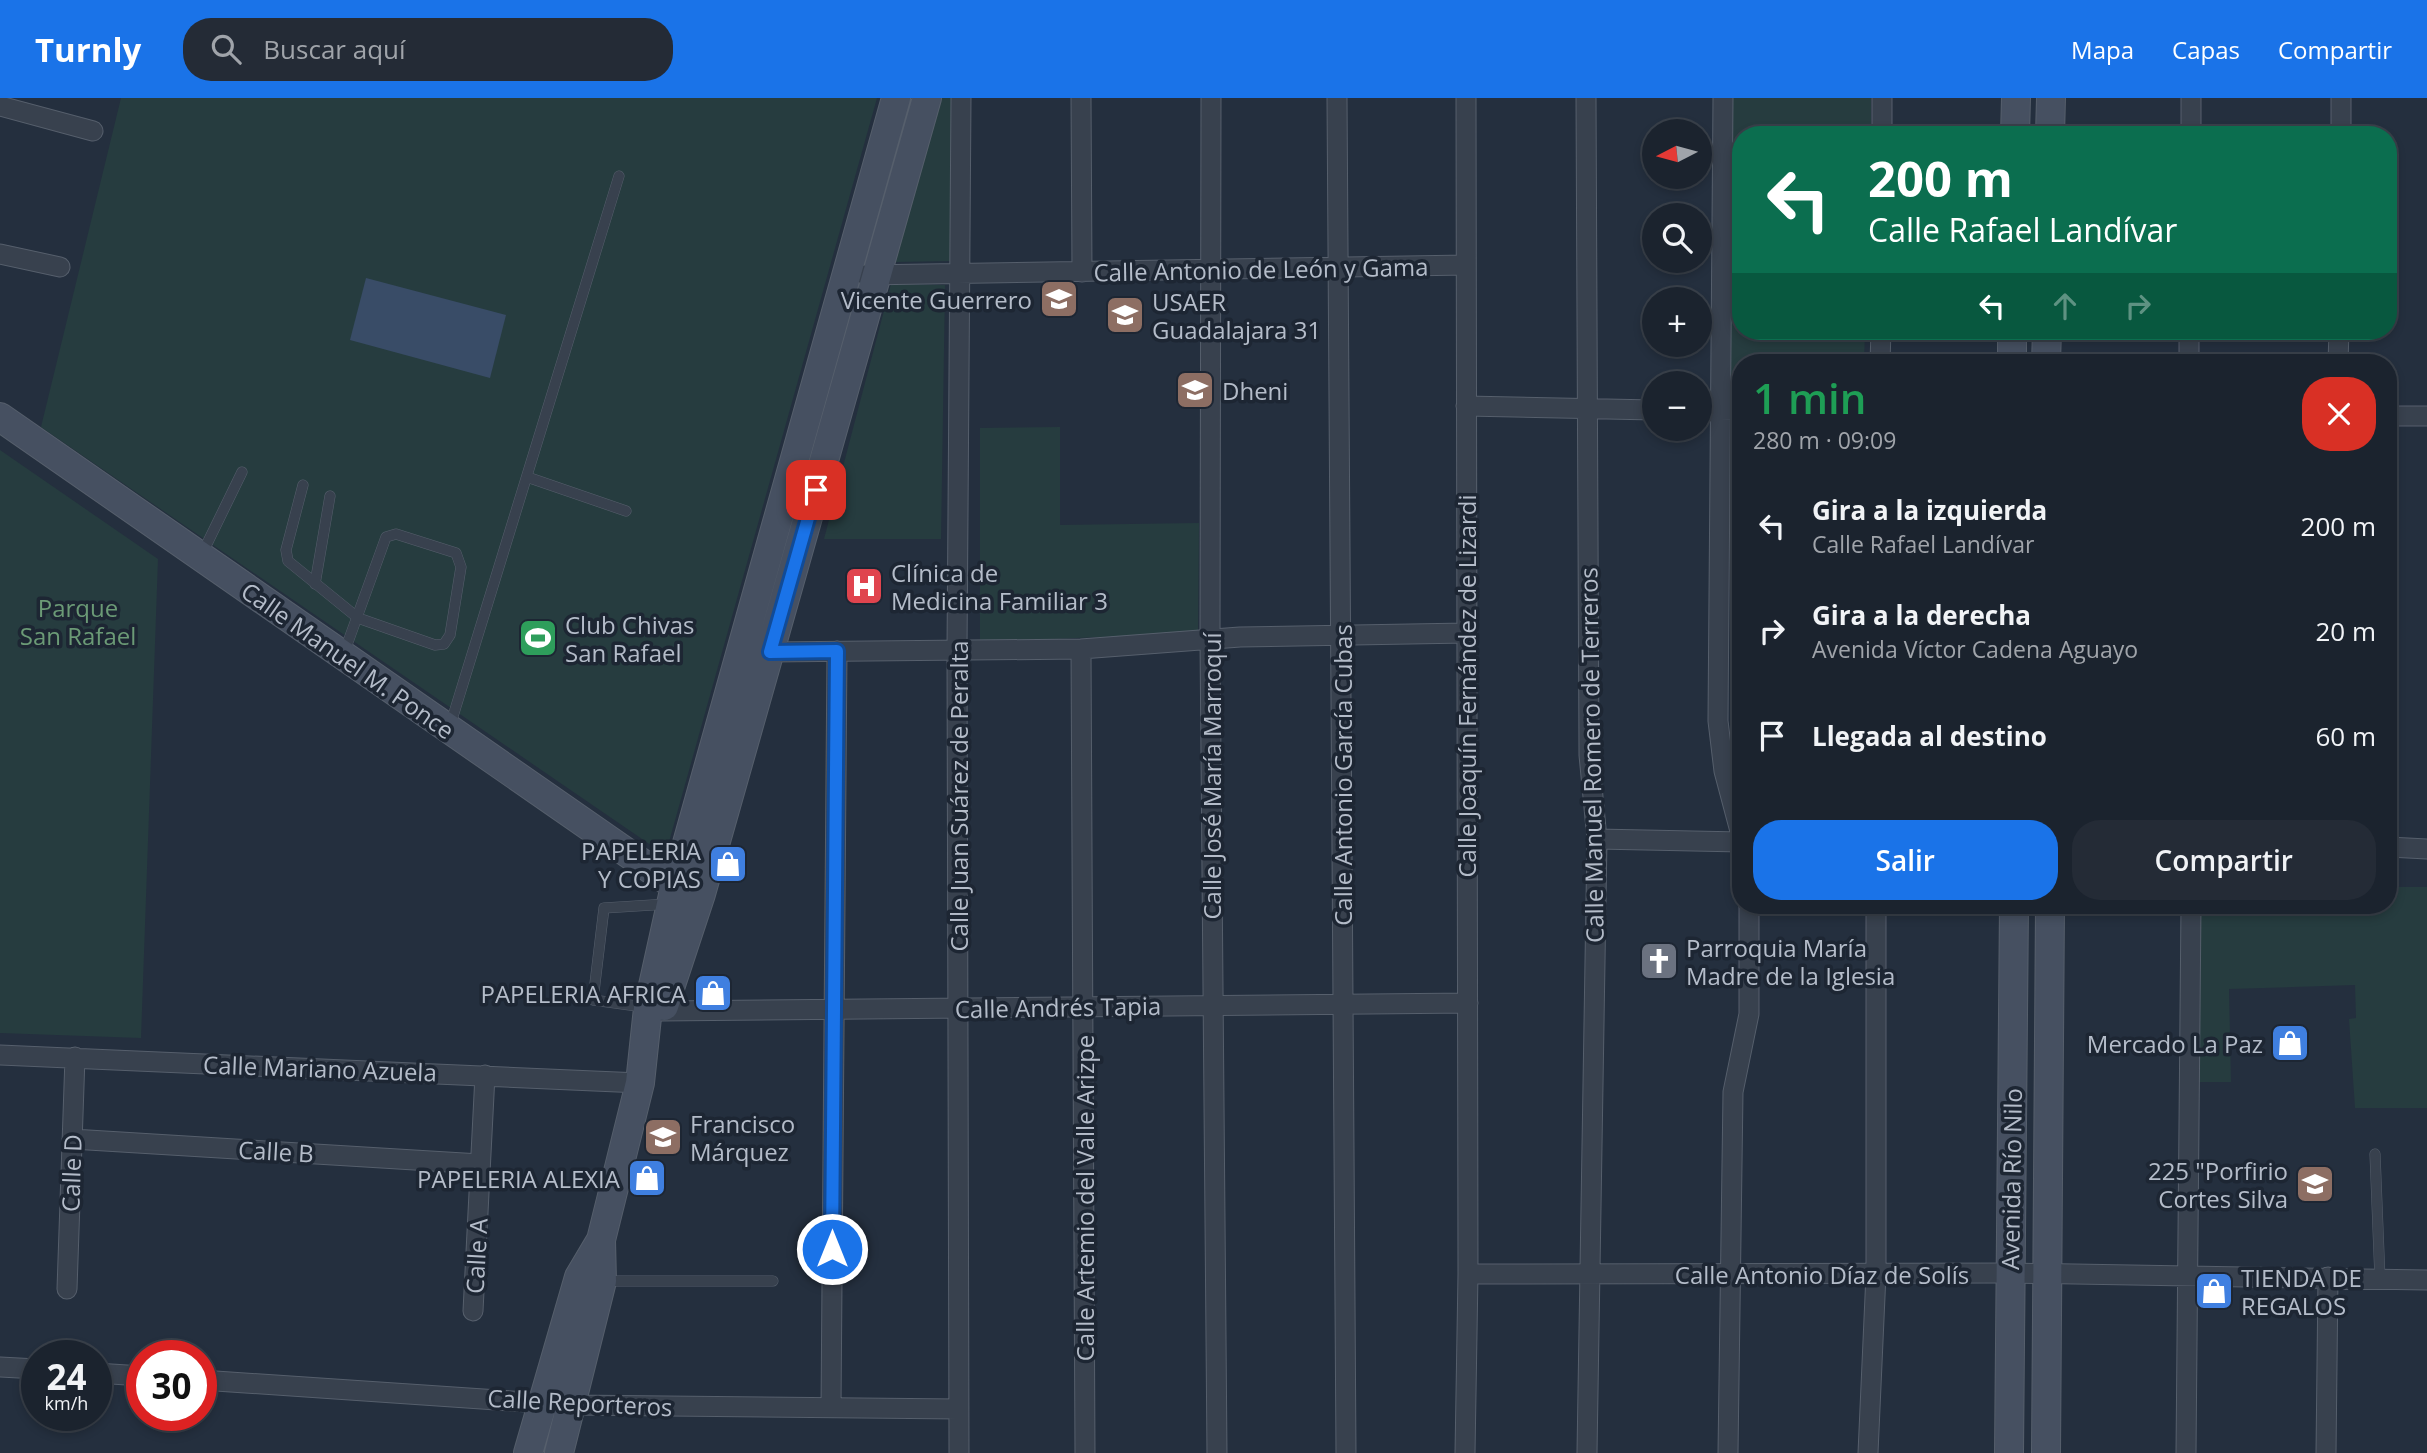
<!DOCTYPE html>
<html lang="es">
<meta charset="utf-8">
<style>
:root{--surface:#1b232e;--page:#242b36;--text:#f1f3f6;--muted:#a0a4aa;--line:#39404a;--accent:#1a73e8}
body{margin:0;font-family:"Open Sans",sans-serif;background:var(--page);color:var(--text);height:100vh;display:flex;flex-direction:column;font-size:26px;white-space:nowrap}
*{box-sizing:border-box;margin:0}
p{font-size:23px;color:var(--muted)}
.icon{flex:none;width:38px;height:38px;fill:none;stroke:currentColor;stroke-width:2;stroke-linecap:round;stroke-linejoin:round}
.map{position:relative;flex:1;overflow:hidden}
.drawer{position:absolute;left:1732px;top:256px;width:665px;height:560px;display:flex;flex-direction:column;background:var(--surface);border-radius:28px;box-shadow:0 4px 10px #0003,0 0 0 2px var(--line)}
.drawer>*{flex:none}
.banner{position:absolute;left:1732px;top:28px;width:665px;height:214px;border-radius:28px;box-shadow:0 4px 10px #0003,0 0 0 2px var(--line);background:#0b6e4f;color:#fff;overflow:hidden}
.needle{width:46px;rotate:264deg}
.buttons{position:absolute;left:1642px;top:21px;display:grid;gap:14px}
.buttons a{display:grid;place-items:center;width:70px;height:70px;border-radius:50%;background:var(--surface);box-shadow:0 4px 10px #0003,0 0 0 2px var(--line);font-size:35px}
.speed{position:absolute;left:21px;top:1242px;display:flex;gap:14px;font-size:35px;font-weight:700;text-align:center}
.speed>*{display:grid;place-content:center;width:91px;height:91px;border-radius:50%;background:var(--surface);box-shadow:0 4px 10px #0003,0 0 0 2px var(--line);line-height:1}
.speed small{font-size:18px;font-weight:400}
.speed .limit{border:10px solid #d22;background:#fff;color:#111}
.pin{position:absolute;display:grid;place-items:center;width:60px;height:60px;color:#fff;margin:-30px;border-radius:14px;box-shadow:0 4px 10px #0006}
.me{position:absolute;width:77px;margin:-38px;rotate:0deg;stroke-linejoin:round;filter:drop-shadow(0 0 5px #0008)}
.turn{display:flex;align-items:center;gap:24px;height:147px;padding:0 21px;font-size:32px}
.turn .icon{width:91px;height:91px;stroke-width:2.5}
.turn b{display:block;font-size:49px;line-height:60px}
.lanes{display:flex;align-items:center;height:66px;padding:0 21px;background:#0003;justify-content:center;gap:35px;direction:ltr}
.lanes .off{opacity:.35}
.round{display:grid;place-items:center;flex:none;width:74px;height:74px;border-radius:28px;background:var(--page)}
.overview{display:flex;align-items:center;justify-content:space-between;height:119px;padding:0 21px}
h1{font-size:42px;font-weight:600;line-height:52px;color:#1e9e55}
.cta{display:flex;gap:14px;margin-top:auto;padding:14px 21px}
.cta a{flex:1;height:80px;border-radius:28px;background:var(--accent);color:#fff;font-size:28px;font-weight:600;line-height:80px;text-align:center}
.cta a+a{background:var(--page);color:var(--text)}
ul{padding:0;list-style:none}
li{display:flex;align-items:center;gap:21px;height:105px;padding:0 21px}
li div{flex:1}
li b{display:block;font-size:26px}
li em{font-style:normal}
header{display:flex;align-items:center;gap:42px;box-sizing:border-box;height:98px;padding:0 35px;background:var(--accent);color:#fff}
header strong{font-size:33px}
nav{display:flex;gap:38px;margin-inline-start:auto;font-size:24px}
.search{width:490px;height:63px;background:var(--page);display:flex;align-items:center;gap:18px;box-sizing:border-box;padding:0 24px;border-radius:28px;color:var(--muted);font-size:26px}
.map>svg:first-child{display:block}
</style>
<header>
<strong>Turnly</strong>
<div class="search"><svg class="icon" aria-label="search" viewBox="0 0 24 24"><circle cx="10" cy="10" r="6"/><path d="M15 15l6 6"/></svg>Buscar aquí</div>
<nav><a>Mapa</a><a>Capas</a><a>Compartir</a></nav>
</header>
<div class="map">
<svg width="2427" height="1355" viewBox="0 0 2427 1355">
<rect width="100%" height="100%" fill="#242f3e"/>
<!-- green -->
<path fill="#263c3f" d="M121,0H877L667,751L661,754L41,329Z
M938,0H951L959,45L950,163L895,164Z
M1730,0H1871V37H1741V233H1865L1864,264H1741V305L1726,306Z
M891,186L945,187L941,441H824Z
M1060,329V427L1199,425L1198,535L980,544V330Z
M0,352L158,461L141,940L0,935Z
M2389,789H2427V1010H2355L2349,921L2356,920L2355,887L2229,891L2231,984H2195L2193,807H2389Z"/>
<!-- water -->
<path fill="#394c67" d="M366,180L506,217L490,280L350,242Z"/>
<g fill="none" stroke-linecap="round" stroke-linejoin="round">
<defs>
<path id="lane" d="M527,379L626,413
M303,387L286,452L288,463L358,520L435,547L444,546L450,537L461,469L456,455L396,436L386,439L344,555
M202,456L242,374
M315,486L330,398
M450,628L619,78
M644,909L593,902L604,810L668,806
M2375,1056L2380,1181
M603,1183H773"/>
<path id="street" d="M1081,0L1082,174
M1211,0L1210,542L1217,1355
M1337,0L1346,1355
M1586,0L1589,657L1597,741L1587,1355
M1723,0L1718,623L1724,673L1741,737
M0,8L93,33
M1882,37V0
M2191,37V0
M2341,37V0
M0,156L60,169
M865,177L1466,167
M1880,264L1881,233
M2189,264V233
M2338,264L2339,233
M1466,308L1654,312
M1699,313L1741,312
M2389,318H2427
M1081,551L1085,1355
M770,554L1081,551L1240,539L1466,535
M1597,741L1741,744
M2389,749L2427,751
M650,911L661,913L1468,905
M0,957L640,985
M72,1041L480,1066
M1468,1176L2010,1175L2427,1182
M67,1191L75,959
M473,1213L485,977
M0,1269L37,1271
M96,1275L142,1278
M201,1282L571,1307L959,1311
M831,1310L837,553
M959,1355L957,552L961,0
M1465,1355L1468,1176L1466,0
M1728,1355L1733,994L1749,916V807
M1868,1355L1876,1176V807
M2186,1355L2191,807
M2326,1355L2328,1179"/>
<path id="secondary" d="M2015,37L2016,0
M2050,37L2051,0
M2012,264V233
M2046,264L2047,233
M0,319L675,788L692,793
M664,908L701,796L927,0
M528,1355L579,1179L601,1142
M559,1355L602,1183L601,1142L640,985L648,910L675,788L896,0
M2009,1355L2014,807
M2046,1355L2050,807"/>
</defs>
<!-- lane casing -->
<use href="#lane" stroke="#565f6c" stroke-width="11"/>
<!-- street casing -->
<use href="#street" stroke="#565f6c" stroke-width="21"/>
<!-- secondary casing -->
<use href="#secondary" stroke="#565f6c" stroke-width="30"/>
<!-- lane -->
<use href="#lane" stroke="#38414e" stroke-width="10"/>
<!-- street -->
<use href="#street" stroke="#38414e" stroke-width="19"/>
<!-- secondary -->
<use href="#secondary" stroke="#465061" stroke-width="28"/>
</g>
<g fill="none" stroke-linecap="round" stroke-linejoin="round">
<defs>
<path id="route" d="M816,392L770,554L837,553L832,1151"/>
</defs>
<!-- route casing -->
<use href="#route" stroke="#114b97" stroke-width="18"/>
<!-- route -->
<use href="#route" stroke="#1a73e8" stroke-width="12"/>
</g>
<!-- icons -->
<defs>
<symbol id="school-square" viewBox="-11 -11 22 22"><rect x="-9" y="-9" width="18" height="18" rx="4" fill="#8d6e63" stroke="#1d2633"/><path d="M0-5L7-2L0 1L-7-2ZM-4 1L0 2.5L4 1V4Q0 6-4 4Z" fill="#fff"/></symbol>
<symbol id="hospital-square" viewBox="-11 -11 22 22"><rect x="-9" y="-9" width="18" height="18" rx="4" fill="#e0444e" stroke="#1d2633"/><path d="M-5-5h3v3.5h4V-5h3V5h-3V1.5h-4V5h-3Z" fill="#fff"/></symbol>
<symbol id="stadium-square" viewBox="-11 -11 22 22"><rect x="-9" y="-9" width="18" height="18" rx="4" fill="#2e9e5b" stroke="#1d2633"/><path d="M0-5a6.5 5 0 1 0 0 10a6.5 5 0 1 0 0-10ZM-3.5-1.8h7v3.6h-7Z" fill="#fff"/></symbol>
<symbol id="shop-square" viewBox="-11 -11 22 22"><rect x="-9" y="-9" width="18" height="18" rx="4" fill="#3f7fe0" stroke="#1d2633"/><path d="M-5-2.5h2.3a2.7 3.5 0 0 1 5.4 0H5L5.5 6h-11ZM-1.5-2.5h3a1.5 2.3 0 0 0-3 0Z" fill="#fff"/></symbol>
<symbol id="church-square" viewBox="-11 -11 22 22"><rect x="-9" y="-9" width="18" height="18" rx="4" fill="#6b7280" stroke="#1d2633"/><path d="M-1.2-6h2.4v3.5h3.3v2.4h-3.3V6h-2.4V-.1h-3.3v-2.4h3.3Z" fill="#fff"/></symbol>
</defs>
<g fill-rule="evenodd">
<use href="#school-square" x="1037" y="179" width="44" height="44"/>
<use href="#school-square" x="1103" y="195" width="44" height="44"/>
<use href="#school-square" x="1173" y="270" width="44" height="44"/>
<use href="#hospital-square" x="842" y="466" width="44" height="44"/>
<use href="#stadium-square" x="516" y="518" width="44" height="44"/>
<use href="#shop-square" x="706" y="744" width="44" height="44"/>
<use href="#church-square" x="1637" y="841" width="44" height="44"/>
<use href="#shop-square" x="691" y="873" width="44" height="44"/>
<use href="#shop-square" x="2268" y="923" width="44" height="44"/>
<use href="#school-square" x="641" y="1017" width="44" height="44"/>
<use href="#shop-square" x="625" y="1058" width="44" height="44"/>
<use href="#school-square" x="2293" y="1064" width="44" height="44"/>
<use href="#shop-square" x="2192" y="1171" width="44" height="44"/>
</g>
<g text-anchor="middle" dominant-baseline="central" stroke-width="7" stroke-linejoin="round" paint-order="stroke">
<!-- street labels -->
<g font-size="24" fill="#b4bcc9" stroke="#1d2633">
<text transform="translate(1261 171) rotate(-1)">Calle Antonio de León y Gama</text>
<text transform="translate(348 562) rotate(35)">Calle Manuel M. Ponce</text>
<text transform="translate(1466 588) rotate(-90)">Calle Joaquín Fernández de Lizardi</text>
<text transform="translate(1591 657) rotate(-91)">Calle Manuel Romero de Terreros</text>
<text transform="translate(1342 677) rotate(-90)">Calle Antonio García Cubas</text>
<text transform="translate(1211 678) rotate(-90)">Calle José María Marroquí</text>
<text transform="translate(958 698) rotate(-90)">Calle Juan Suárez de Peralta</text>
<text transform="translate(1058 909) rotate(-1)">Calle Andrés Tapia</text>
<text transform="translate(320 970) rotate(2)">Calle Mariano Azuela</text>
<text transform="translate(276 1053) rotate(3)">Calle B</text>
<text transform="translate(71 1075) rotate(-88)">Calle D</text>
<text transform="translate(2011 1081) rotate(-89)">Avenida Río Nilo</text>
<text transform="translate(1084 1100) rotate(-90)">Calle Artemio del Valle Arizpe</text>
<text transform="translate(476 1158) rotate(-87)">Calle A</text>
<text x="1822" y="1176">Calle Antonio Díaz de Solís</text>
<text transform="translate(580 1304) rotate(3)">Calle Reporteros</text>
</g>
<!-- poi labels -->
<g font-size="24" fill="#b4bcc9" stroke="#1d2633" text-anchor="start">
<text x="1032" y="201" text-anchor="end">Vicente Guerrero</text>
<text x="1152" y="203">USAER<tspan x="1152" dy="28">Guadalajara 31</tspan></text>
<text x="1222" y="292">Dheni</text>
<text x="891" y="474">Clínica de<tspan x="891" dy="28">Medicina Familiar 3</tspan></text>
<text x="565" y="526">Club Chivas<tspan x="565" dy="28">San Rafael</tspan></text>
<text x="701" y="752" text-anchor="end">PAPELERIA<tspan x="701" dy="28">Y COPIAS</tspan></text>
<text x="1686" y="849">Parroquia María<tspan x="1686" dy="28">Madre de la Iglesia</tspan></text>
<text x="686" y="895" text-anchor="end">PAPELERIA AFRICA</text>
<text x="2263" y="945" text-anchor="end">Mercado La Paz</text>
<text x="690" y="1025">Francisco<tspan x="690" dy="28">Márquez</tspan></text>
<text x="2288" y="1072" text-anchor="end">225 "Porfirio<tspan x="2288" dy="28">Cortes Silva</tspan></text>
<text x="620" y="1080" text-anchor="end">PAPELERIA ALEXIA</text>
<text x="2241" y="1179">TIENDA DE<tspan x="2241" dy="28">REGALOS</tspan></text>
</g>
<!-- park labels -->
<g font-size="24" fill="#6b9a76" stroke="#1d2633">
<text x="78" y="509">Parque<tspan x="78" dy="28">San Rafael</tspan></text>
</g>
</g>
</svg>
<div class="buttons">
<a><svg class="needle" viewBox="-14 -14 28 28"><path d="M0-13l5 13h-10z" fill="#e53935"/><path d="M0 13l5-13h-10z" fill="#a0a4aa"/></svg></a>
<a><svg class="icon" aria-label="search" viewBox="0 0 24 24"><circle cx="10" cy="10" r="6"/><path d="M15 15l6 6"/></svg></a>
<a>+</a>
<a>−</a>
</div>
<div class="speed"><div>24<small>km/h</small></div><div class="limit">30</div></div>
<div class="pin" style="left:816px;top:392px;background:#d93025"><svg class="icon" aria-label="arrive" viewBox="0 0 24 24"><path d="M6 21V4h12l-3 4 3 4H6"/></svg></div>
<svg class="me" style="left:832px;top:1151px" viewBox="-20 -20 40 40"><circle r="17" fill="#1a73e8" stroke="#fff" stroke-width="3"/><path d="M0-11L8 9 0 5-8 9z" fill="#fff"/></svg>
<div class="banner">
<div class="turn"><svg class="icon" aria-label="left" viewBox="0 0 24 24"><path d="M17 20v-9H6M10 6l-5 5 5 5"/></svg><div><b>200 m</b>Calle Rafael Landívar</div></div>
<div class="lanes"><svg class="icon" aria-label="left" viewBox="0 0 24 24"><path d="M17 20v-9H6M10 6l-5 5 5 5"/></svg><svg class="icon off" aria-label="ahead" viewBox="0 0 24 24"><path d="M12 20V5M6 11l6-6 6 6"/></svg><svg class="icon off" aria-label="right" viewBox="0 0 24 24"><path d="M7 20v-9h11M14 6l5 5-5 5"/></svg></div>
</div>
<section class="drawer">
<div class="overview"><div><h1>1 min</h1><p>280 m · 09:09</p></div><a class="round" style="background:#d93025;color:#fff"><svg class="icon" aria-label="close" viewBox="0 0 24 24"><path d="M6 6l12 12M18 6L6 18"/></svg></a></div>
<ul>
<li><svg class="icon" aria-label="left" viewBox="0 0 24 24"><path d="M17 20v-9H6M10 6l-5 5 5 5"/></svg><div><b>Gira a la izquierda</b><p>Calle Rafael Landívar</p></div><em>200 m</em></li>
<li><svg class="icon" aria-label="right" viewBox="0 0 24 24"><path d="M7 20v-9h11M14 6l5 5-5 5"/></svg><div><b>Gira a la derecha</b><p>Avenida Víctor Cadena Aguayo</p></div><em>20 m</em></li>
<li><svg class="icon" aria-label="arrive" viewBox="0 0 24 24"><path d="M6 21V4h12l-3 4 3 4H6"/></svg><div><b>Llegada al destino</b></div><em>60 m</em></li>
</ul>
<div class="cta"><a>Salir</a><a>Compartir</a></div>
</section>
</div>
